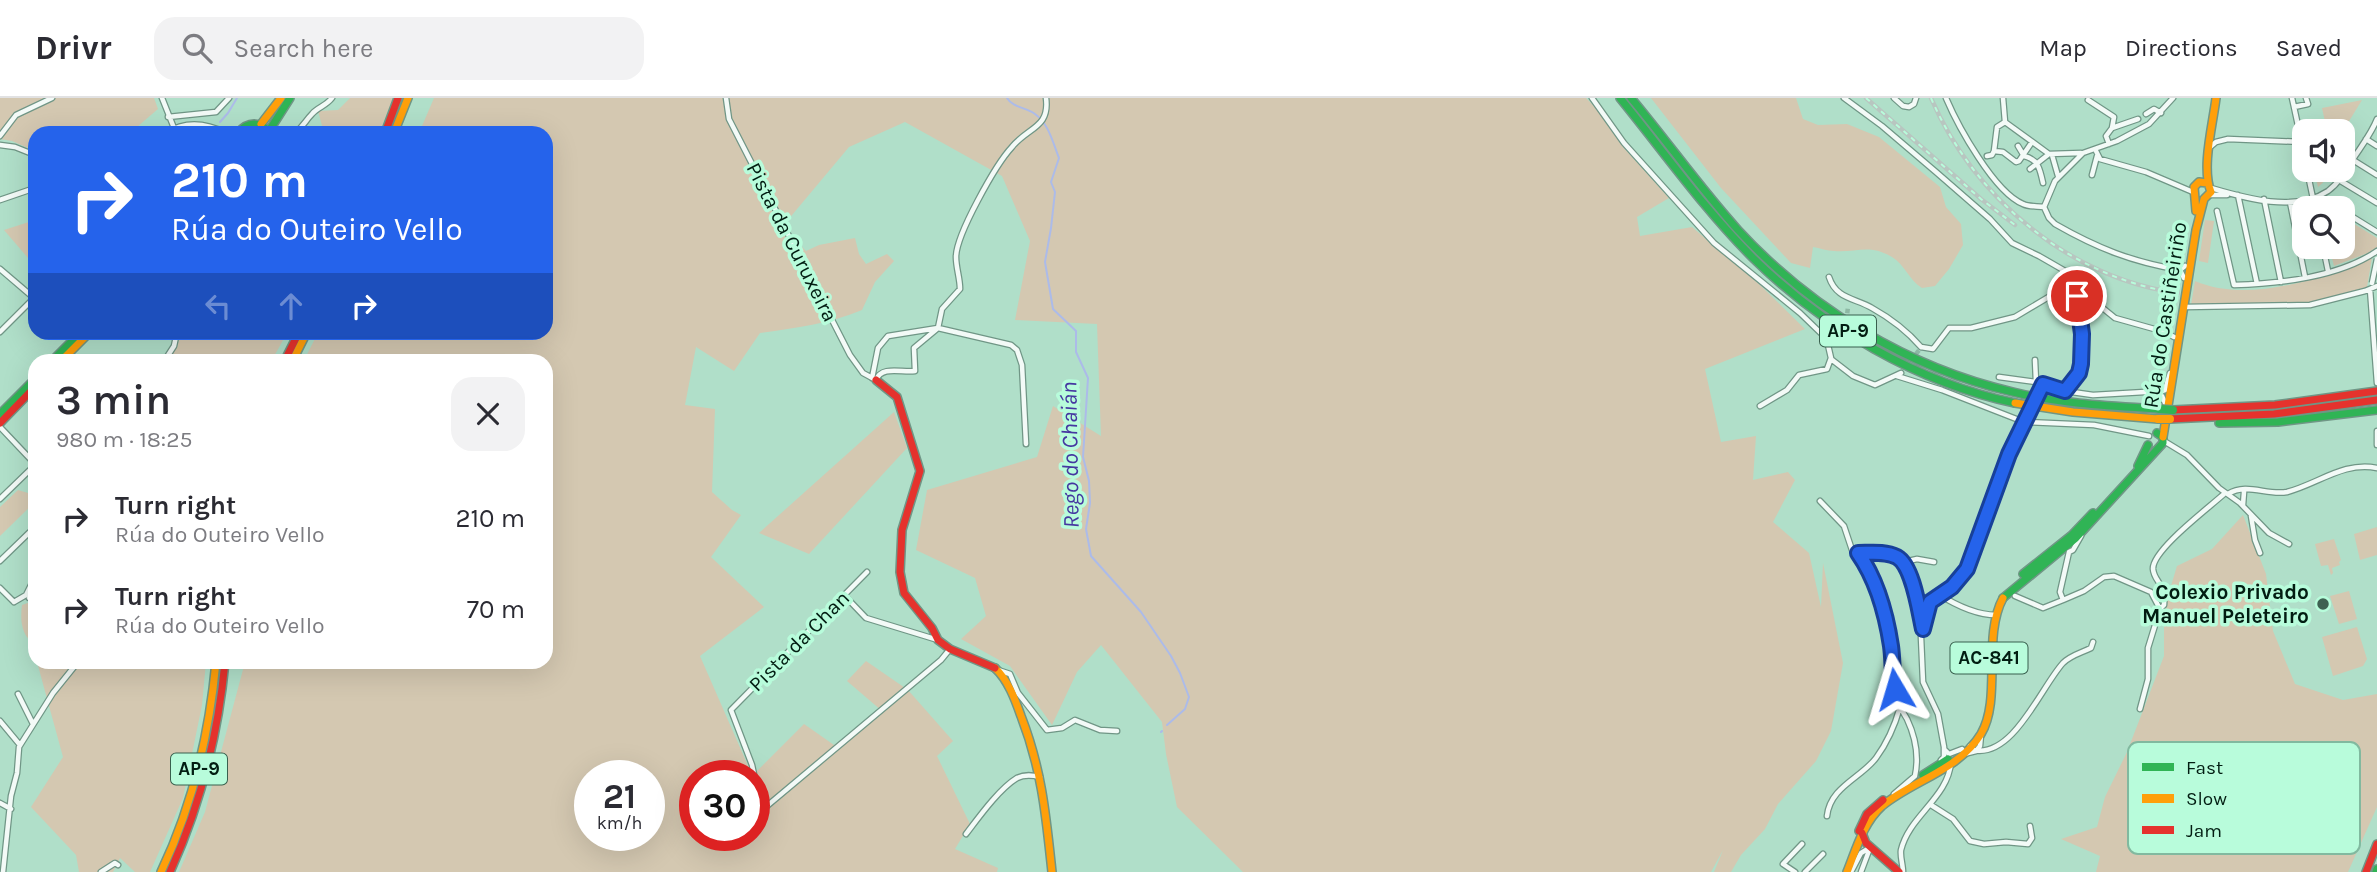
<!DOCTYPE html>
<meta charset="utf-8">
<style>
:root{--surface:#fff;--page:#f2f2f3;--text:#2b2b33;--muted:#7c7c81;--line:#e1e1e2}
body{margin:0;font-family:Karla,sans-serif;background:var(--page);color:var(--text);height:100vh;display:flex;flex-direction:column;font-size:26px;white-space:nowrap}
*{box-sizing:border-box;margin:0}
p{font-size:23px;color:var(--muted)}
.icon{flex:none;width:38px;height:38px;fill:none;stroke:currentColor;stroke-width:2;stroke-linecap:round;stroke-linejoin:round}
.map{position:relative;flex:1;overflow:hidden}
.sheet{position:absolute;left:28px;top:256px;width:525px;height:315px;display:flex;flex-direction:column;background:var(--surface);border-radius:21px;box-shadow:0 7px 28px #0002}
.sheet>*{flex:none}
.guide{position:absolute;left:28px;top:28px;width:525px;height:214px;border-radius:21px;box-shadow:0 7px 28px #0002;background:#2563eb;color:#fff;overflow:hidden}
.controls{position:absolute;left:2292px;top:21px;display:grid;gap:14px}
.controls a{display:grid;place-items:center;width:63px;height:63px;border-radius:14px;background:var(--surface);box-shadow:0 7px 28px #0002;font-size:35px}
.speed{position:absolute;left:574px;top:662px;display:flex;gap:14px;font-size:35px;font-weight:700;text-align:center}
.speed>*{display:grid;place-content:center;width:91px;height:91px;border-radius:50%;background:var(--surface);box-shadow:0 7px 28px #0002;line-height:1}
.speed small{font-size:18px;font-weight:400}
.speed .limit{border:10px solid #d22;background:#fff;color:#111}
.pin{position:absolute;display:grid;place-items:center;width:60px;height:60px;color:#fff;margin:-30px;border:4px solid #fff;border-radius:50%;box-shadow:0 2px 7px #0007}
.me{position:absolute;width:77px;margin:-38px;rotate:353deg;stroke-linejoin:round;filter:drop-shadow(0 0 5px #0008)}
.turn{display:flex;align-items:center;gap:24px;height:147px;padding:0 28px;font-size:32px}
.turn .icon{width:91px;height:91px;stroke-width:2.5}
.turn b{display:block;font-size:49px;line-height:60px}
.lanes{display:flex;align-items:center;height:66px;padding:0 28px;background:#0003;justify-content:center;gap:35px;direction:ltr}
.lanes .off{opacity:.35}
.round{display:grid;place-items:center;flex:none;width:74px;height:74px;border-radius:21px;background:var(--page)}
.head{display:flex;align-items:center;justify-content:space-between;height:119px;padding:0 28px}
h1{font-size:42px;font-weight:600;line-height:52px}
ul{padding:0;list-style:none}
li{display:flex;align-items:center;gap:21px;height:91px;padding:0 28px}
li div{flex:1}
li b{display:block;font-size:26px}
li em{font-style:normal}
header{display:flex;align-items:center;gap:42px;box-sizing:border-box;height:98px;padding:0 35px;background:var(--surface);border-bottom:2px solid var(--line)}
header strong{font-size:33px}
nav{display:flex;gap:38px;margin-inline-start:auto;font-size:24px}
.search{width:490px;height:63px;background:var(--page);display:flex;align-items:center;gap:18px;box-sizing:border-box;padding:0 24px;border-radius:21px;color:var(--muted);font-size:26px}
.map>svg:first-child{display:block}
</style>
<header>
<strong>Drivr</strong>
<div class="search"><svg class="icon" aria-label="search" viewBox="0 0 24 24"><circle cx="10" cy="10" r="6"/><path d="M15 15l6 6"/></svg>Search here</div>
<nav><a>Map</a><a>Directions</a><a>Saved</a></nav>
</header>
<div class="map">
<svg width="2377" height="774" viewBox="0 0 2377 774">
<rect width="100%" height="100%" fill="#b0dfc9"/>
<!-- green -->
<path fill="#d4c8b1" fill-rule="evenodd" d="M0,0H154L158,11L130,35H35V53L12,43L0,41Z
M350,0H393L379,35H324L318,13L338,12Z
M434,0H1586L1596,10L1625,51L1669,100L1637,119L1640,138L1692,129L1759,186L1805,231L1705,271L1721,344L1756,338L1753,382L1788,374L1795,382L1773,424L1809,455L1821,509L1823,465L1843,565L1831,633L1816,663L1778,706L1765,731L1741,757L1731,774H1714L1723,752L1711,774H1243L1177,709L1166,656L1162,624L1101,547L1077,574L1052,627L1010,568L961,541L986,518L975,480L916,452L927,392L1037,359L1053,308L1101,338L1097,226L1015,222L1030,143L1002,78L905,24L849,49L782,129L806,153L819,147L855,140L859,156L866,166L887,156L894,163L875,184L862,212C828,226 795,230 760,235L734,273L696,249L685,307L715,311L712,394L732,412L741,417L711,459L764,509L700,558L752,677H695V737H754L753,677L804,626L834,647L882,613L847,583L866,563L908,592L953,643L937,658L970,726L955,751L998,770L997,774H179L205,714L245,564H546V262H304L318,235L546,234V35H419ZM590,677H649V737H590Z
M1651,0H1796L1803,21L1818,27L1847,26L1879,39L1940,89L1946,109L1961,126L1963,147L1949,171L1935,188L1922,190C1909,182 1905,167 1892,159C1869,145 1856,155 1834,153C1827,153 1820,150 1813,149L1810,170L1791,165L1721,90Z
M2362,2L2343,33H2327L2322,10Z
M2314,72H2337L2318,89Z
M2343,119L2377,140V149L2368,155L2334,168L2329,149H2343Z
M35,122V166L34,167L4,132Z
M2205,122L2214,123L2208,165L2199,163Z
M2372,160L2367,189L2306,206L2191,207L2195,183C2248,206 2323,180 2372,160Z
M181,235H287L272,262H167L177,249Z
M894,314L907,350L809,456L759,435Z
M18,392L28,395L35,404L0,438V409Z
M2243,417L2266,476L2273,533L2295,586L2343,602L2377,596V709L2348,774H2096L2100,758L2061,741L2097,729L2105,699L2127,654L2164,558V511L2177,468L2212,451Z
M2377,429V457L2360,462L2354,436Z
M2334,441L2341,462L2339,464L2340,467L2332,470L2333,475L2331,477L2328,467L2321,468L2315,446Z
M2349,493L2357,521L2339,526L2330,498Z
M33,503L35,504V547C21,537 20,522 22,507Z
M2357,529L2367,561L2363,568L2333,578L2322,539Z
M37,564H206L202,607L183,700L150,774H135L120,760L113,774H79L76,757L31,709L63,659Z"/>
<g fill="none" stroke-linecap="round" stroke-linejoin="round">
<!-- stream -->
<path stroke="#acbbe9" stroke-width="2" d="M1007,0C1013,10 1026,9 1035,16C1049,26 1053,45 1059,60L1051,84L1055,94L1051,130L1045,164L1053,211L1076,233V254L1088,280L1083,359L1089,383L1090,405L1086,431L1091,458L1141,514L1171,558L1180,575L1189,599L1185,611L1167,627
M220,24L228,15L237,0
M1161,634L1162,633"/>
<!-- street-tunnel -->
<path stroke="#8db8a4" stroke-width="4.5" stroke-dasharray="4.5 2" stroke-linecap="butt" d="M1844,241L1848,209
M1912,261L1920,251"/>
<defs>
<path id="street" d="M162,0L174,30
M726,0L729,21L850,257L863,275L876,282C882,267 902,275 915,273L914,250L938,230L942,211L960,191C960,180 956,170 956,159C956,137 996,66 1012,49C1028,29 1050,30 1046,0
M1592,0L1624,45L1714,145L1800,215L1830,244
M1844,0L1882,28L1936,74L1990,121L2012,145L2039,158L2072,177C2080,200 2088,253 2078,276C2075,282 2070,288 2065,293
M1894,0L1903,8L1909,9L1914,6L1916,0
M1946,0C1958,28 1994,94 2023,106C2029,109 2037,108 2044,109
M2003,0L2005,24L2049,56L2081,55
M2173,0L2149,26L2117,43L2083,55L2055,83L2044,109L2049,120L2055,126C2097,150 2132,164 2180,172
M2292,0L2294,9L2308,6L2306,0
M2088,2L2114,19L2112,30L2106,38L2109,46
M2294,9L2305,60
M2146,16L2154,11L2161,15
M168,19L216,14L229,0
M2005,24L1997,29L1994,53L2003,54L2016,64L2019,63L2032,44
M2112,30L2138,21
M166,35C185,23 206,25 226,35
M295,35C304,28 305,23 312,16C318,9 326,8 332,0
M0,38L16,17L52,0
M2366,41L2377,48
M0,47L15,49L35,57
M2018,48L2024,58C2038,61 2040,71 2043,85
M2210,49L2216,44L2228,41L2302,44
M2095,51L2100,61L2146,74L2193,94
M2052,57L2058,78
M1987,58L1992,57L1994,53
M2353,62L2377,77
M2030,71L2049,56
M2307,72L2315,110
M2092,77L2097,58
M2339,82L2377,105
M2211,90C2245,100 2295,115 2328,93C2340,84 2347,71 2355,58C2363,46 2372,34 2377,21
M2210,97H2227
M2238,97L2257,186
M2319,98L2338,110
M2264,101L2281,184
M0,102L35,90
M2290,104L2305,179
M2217,113L2234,187C2278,186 2340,179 2377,153
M2343,113L2377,134
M2323,149L2328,173
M0,171L34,200
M2180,172L2184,180
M2180,172L2185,168
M1829,179C1836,201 1855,200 1872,210C1890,220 1908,234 1921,249
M2370,191L2377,285
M2185,209L2310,207L2365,193L2377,188
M0,234L35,199
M1921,249L1933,251L1949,230H1971L2015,219L2052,197L2065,196L2094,203L2115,220L2165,234L2174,239
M1831,261L1853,278L1875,287L1901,275
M165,262L174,248L177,234
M2035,262L2036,284L2065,293L2093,297L2162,293L2165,292L2170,275
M1897,278L1942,292L2024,324L2094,327L2149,338
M1999,279L2036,284
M872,280L878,250L888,238L938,230L1011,247L1017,252L1022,267L1026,346
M2157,294L2162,298L2165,305
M1760,308L1787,292L1799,277L1827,271L1831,260L1828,247L1830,244L1844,241
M0,329L35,366
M2377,333V347
M2164,343L2187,357L2219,390L2240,405L2269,435L2289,446
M2228,396C2247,384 2267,398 2287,394C2318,386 2344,363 2377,370
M0,401L35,367
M1820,403L1844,428L1852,452C1891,478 1888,559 1898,601C1899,609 1903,614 1907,621C1915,638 1919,659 1915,678L1894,696
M2243,407L2244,394
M2251,418L2255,442L2260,455
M2081,438L2073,452L2069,454L2060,494L2063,502L2084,493L2104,479L2114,478L2151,494L2160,511
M1859,455C1871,455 1886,453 1897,459C1912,467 1918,508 1921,524
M0,463L35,429
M1904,464L1917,461L1934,464
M0,490L14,504
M1938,496C1954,506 1977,517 1996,517
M844,497L866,520L938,542
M2015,498L2043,510L2063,502
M29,500L35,501
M14,504L26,497L35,479
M998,572L1010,576L1018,595L1047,632L1062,630L1075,622L1100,632L1117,633
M18,596L33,626
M2140,611L2148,581V550L2160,511L2164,507C2166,485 2154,484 2153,471C2152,452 2210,409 2225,395
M0,623L20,647
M1970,648L1973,652C2013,661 2041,589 2063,565C2071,557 2081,555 2091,550L2093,544
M1945,652L1949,656L1962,651
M1964,656L1976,653L1980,648L1981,637
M1941,662L1944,659V649L1938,616L1923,584L1921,539L1924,520L1933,500L1952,489L1967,471L2009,356L2025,321
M0,705L11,711
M1931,707L1953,721L1970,743L1984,746L2006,744L2028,746L2032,740L2030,728
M764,709L759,700L752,667L731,612L867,474
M755,718L941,562L950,551
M1827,718C1830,689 1861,680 1876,660C1887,645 1895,627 1900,609
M966,736C979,719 999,691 1017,680C1025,676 1032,677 1040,679
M3,774L11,698L17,675L19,649L53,595L78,564
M101,774L115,765L118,767
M1795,774L1783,766L1802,746
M1805,774L1823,756
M1851,774L1861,755L1871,749
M1861,774L1870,750
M1903,774C1903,767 1900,759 1901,752C1909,718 1948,700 1951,664"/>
<path id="fast" d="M1620,0C1664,54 1704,111 1753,160C1823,229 1918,285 2015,305
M1631,0C1667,43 1700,90 1738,132C1811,211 1908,270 2013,294C2061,306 2111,308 2160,311
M269,33L290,0
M238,35C248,23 260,23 270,35
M53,262L81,234
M0,316L35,281
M2219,325L2278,324L2377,312
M2138,368L2148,347
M2023,476L2072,437L2093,415
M2003,500L2076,440L2163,345V339L2157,335
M1923,677L1948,661
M2376,774L2377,771"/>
<path id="slow" d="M261,26L281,0
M394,35L408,0
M2196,113L2194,89L2199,84L2207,85
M62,262L90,234
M293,262L307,234
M2015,305L2073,314L2158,321
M2163,339L2196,132L2204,101L2211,94C2201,70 2213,26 2216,0
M995,570C1008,582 1015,601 1021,618C1042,672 1046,718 1052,774
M161,774C193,707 209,638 216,564
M1847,774C1856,752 1863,725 1882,708C1912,683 1959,672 1981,636C2002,601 1982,539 2003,500"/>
<path id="jam" d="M385,35L398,0
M285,262L299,234
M876,282L897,299L920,373L902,432L900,474L904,495L932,530L938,542L950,551L995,570
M2173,312L2275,307L2377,293
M2170,321L2274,316L2377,302
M0,325L35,289
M1859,733L1867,716L1883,702
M1862,735L1866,745L1899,774
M170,774C201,706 218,638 225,564
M2366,774L2377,746"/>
</defs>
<!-- street casing -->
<use href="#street" stroke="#709686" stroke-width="7"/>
<!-- fast casing -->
<use href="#fast" stroke="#709686" stroke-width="10"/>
<!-- slow casing -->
<use href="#slow" stroke="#709686" stroke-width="10"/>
<!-- jam casing -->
<use href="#jam" stroke="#709686" stroke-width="10"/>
<!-- street -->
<use href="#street" stroke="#f3faf7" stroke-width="4.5"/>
<!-- fast -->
<use href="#fast" stroke="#30b455" stroke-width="7"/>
<!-- slow -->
<use href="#slow" stroke="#ff9f0a" stroke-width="7"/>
<!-- jam -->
<use href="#jam" stroke="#e5322d" stroke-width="7"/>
<defs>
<path id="rail" d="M1866,0L1981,101L2015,127
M1931,0C1974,99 2069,180 2178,195"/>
</defs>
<!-- rail casing -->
<use href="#rail" stroke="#b8c6c0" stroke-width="4.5"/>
<!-- rail -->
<use href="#rail" stroke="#b8fcdb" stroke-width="2" stroke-dasharray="5" stroke-linecap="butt"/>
<defs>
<path id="street-bridge" d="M2372,185L2377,161
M2025,321L2043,286"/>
<path id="fast-bridge" d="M2160,311L2173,312"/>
<path id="slow-bridge" d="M2158,321H2170"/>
</defs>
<!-- street-bridge casing -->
<use href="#street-bridge" stroke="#709686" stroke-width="7" stroke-linecap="butt"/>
<!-- fast-bridge casing -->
<use href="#fast-bridge" stroke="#709686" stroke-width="10" stroke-linecap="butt"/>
<!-- slow-bridge casing -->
<use href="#slow-bridge" stroke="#709686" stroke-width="10" stroke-linecap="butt"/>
<!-- street-bridge -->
<use href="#street-bridge" stroke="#f3faf7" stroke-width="4.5"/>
<!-- fast-bridge -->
<use href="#fast-bridge" stroke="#30b455" stroke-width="8"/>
<!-- slow-bridge -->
<use href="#slow-bridge" stroke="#ff9f0a" stroke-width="8"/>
</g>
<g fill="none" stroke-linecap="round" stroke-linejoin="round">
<defs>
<path id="route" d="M1895,591C1892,577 1893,562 1891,548C1886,515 1877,482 1858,455C1870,455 1885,453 1897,459C1913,468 1919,513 1923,531L1930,504L1952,489L1967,471L2009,356L2043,286L2065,293L2079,275L2081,266L2082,236L2077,198"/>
</defs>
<!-- route casing -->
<use href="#route" stroke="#184099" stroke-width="18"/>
<!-- route -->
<use href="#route" stroke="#2563eb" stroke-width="12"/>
</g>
<!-- markers -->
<circle fill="#3f6152" stroke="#b8fcdb" stroke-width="2.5" cx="2323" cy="506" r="7"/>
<g text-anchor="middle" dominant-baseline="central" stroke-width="7" stroke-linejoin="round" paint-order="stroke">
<!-- shield labels -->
<g fill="#b8fcdb" stroke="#39604e" stroke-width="2">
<rect x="1820" y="217.5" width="56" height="31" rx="5"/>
<rect x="1950.5" y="544.5" width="77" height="31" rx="5"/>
<rect x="171" y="655.5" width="56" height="31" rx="5"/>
</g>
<g font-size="19" font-weight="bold" fill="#021d12">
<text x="1848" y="233">AP-9</text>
<text x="1989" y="560">AC-841</text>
<text x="199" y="671">AP-9</text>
</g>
<!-- street labels -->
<g font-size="21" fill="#021d12" stroke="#b8fcdb">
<text transform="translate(792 144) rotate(63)">Pista da Curuxeira</text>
<text transform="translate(2165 217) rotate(-81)">Rúa do Castiñeiriño</text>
<text transform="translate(799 543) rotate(-45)">Pista da Chan</text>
</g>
<!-- poi labels -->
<g font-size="21" font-weight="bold" fill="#021d12" stroke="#b8fcdb" text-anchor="end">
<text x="2309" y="494">Colexio Privado<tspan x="2309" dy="24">Manuel Peleteiro</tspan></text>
</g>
<!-- water labels -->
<g font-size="23" font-style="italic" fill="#4537a0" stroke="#b8fcdb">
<text transform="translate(1070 357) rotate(-91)">Rego do Chaián</text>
</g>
</g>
<!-- legend -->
<rect x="2128" y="644" width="232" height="112" rx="10" fill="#b8fcdb" stroke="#81b99f" stroke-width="2"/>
<rect x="2142" y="665" width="32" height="8" fill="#30b455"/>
<rect x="2142" y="696" width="32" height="9" fill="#ff9f0a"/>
<rect x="2142" y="728" width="32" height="8" fill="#e5322d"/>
<g font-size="19" fill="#021d12">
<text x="2186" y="676">Fast</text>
<text x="2186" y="707">Slow</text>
<text x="2186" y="739">Jam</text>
</g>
</svg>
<div class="controls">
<a><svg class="icon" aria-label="sound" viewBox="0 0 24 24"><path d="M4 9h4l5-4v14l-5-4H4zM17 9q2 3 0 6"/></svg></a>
<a><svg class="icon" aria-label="search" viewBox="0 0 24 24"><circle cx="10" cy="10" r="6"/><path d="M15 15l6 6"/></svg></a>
</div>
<div class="speed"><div>21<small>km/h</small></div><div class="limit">30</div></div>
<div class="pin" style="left:2077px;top:198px;background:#d93025"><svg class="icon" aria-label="arrive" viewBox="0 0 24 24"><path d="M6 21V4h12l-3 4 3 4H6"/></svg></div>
<svg class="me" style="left:1895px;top:591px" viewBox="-20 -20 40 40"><path d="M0-17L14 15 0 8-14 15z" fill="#2563eb" stroke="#fff" stroke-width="4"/></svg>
<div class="guide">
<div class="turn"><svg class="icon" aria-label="right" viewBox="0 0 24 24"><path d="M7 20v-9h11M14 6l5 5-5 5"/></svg><div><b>210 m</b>Rúa do Outeiro Vello</div></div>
<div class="lanes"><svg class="icon off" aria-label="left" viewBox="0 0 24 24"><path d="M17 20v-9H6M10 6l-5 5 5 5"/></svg><svg class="icon off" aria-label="ahead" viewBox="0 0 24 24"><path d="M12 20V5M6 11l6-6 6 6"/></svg><svg class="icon" aria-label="right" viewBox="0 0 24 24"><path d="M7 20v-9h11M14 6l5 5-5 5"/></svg></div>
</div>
<section class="sheet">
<div class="head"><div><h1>3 min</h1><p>980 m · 18:25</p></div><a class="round"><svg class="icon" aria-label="close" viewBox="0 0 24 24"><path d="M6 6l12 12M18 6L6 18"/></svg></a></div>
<ul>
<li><svg class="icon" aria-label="right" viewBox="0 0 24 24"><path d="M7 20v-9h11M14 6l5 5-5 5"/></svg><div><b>Turn right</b><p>Rúa do Outeiro Vello</p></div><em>210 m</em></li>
<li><svg class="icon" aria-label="right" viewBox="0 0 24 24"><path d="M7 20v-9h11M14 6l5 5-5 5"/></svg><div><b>Turn right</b><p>Rúa do Outeiro Vello</p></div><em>70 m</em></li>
</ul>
</section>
</div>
